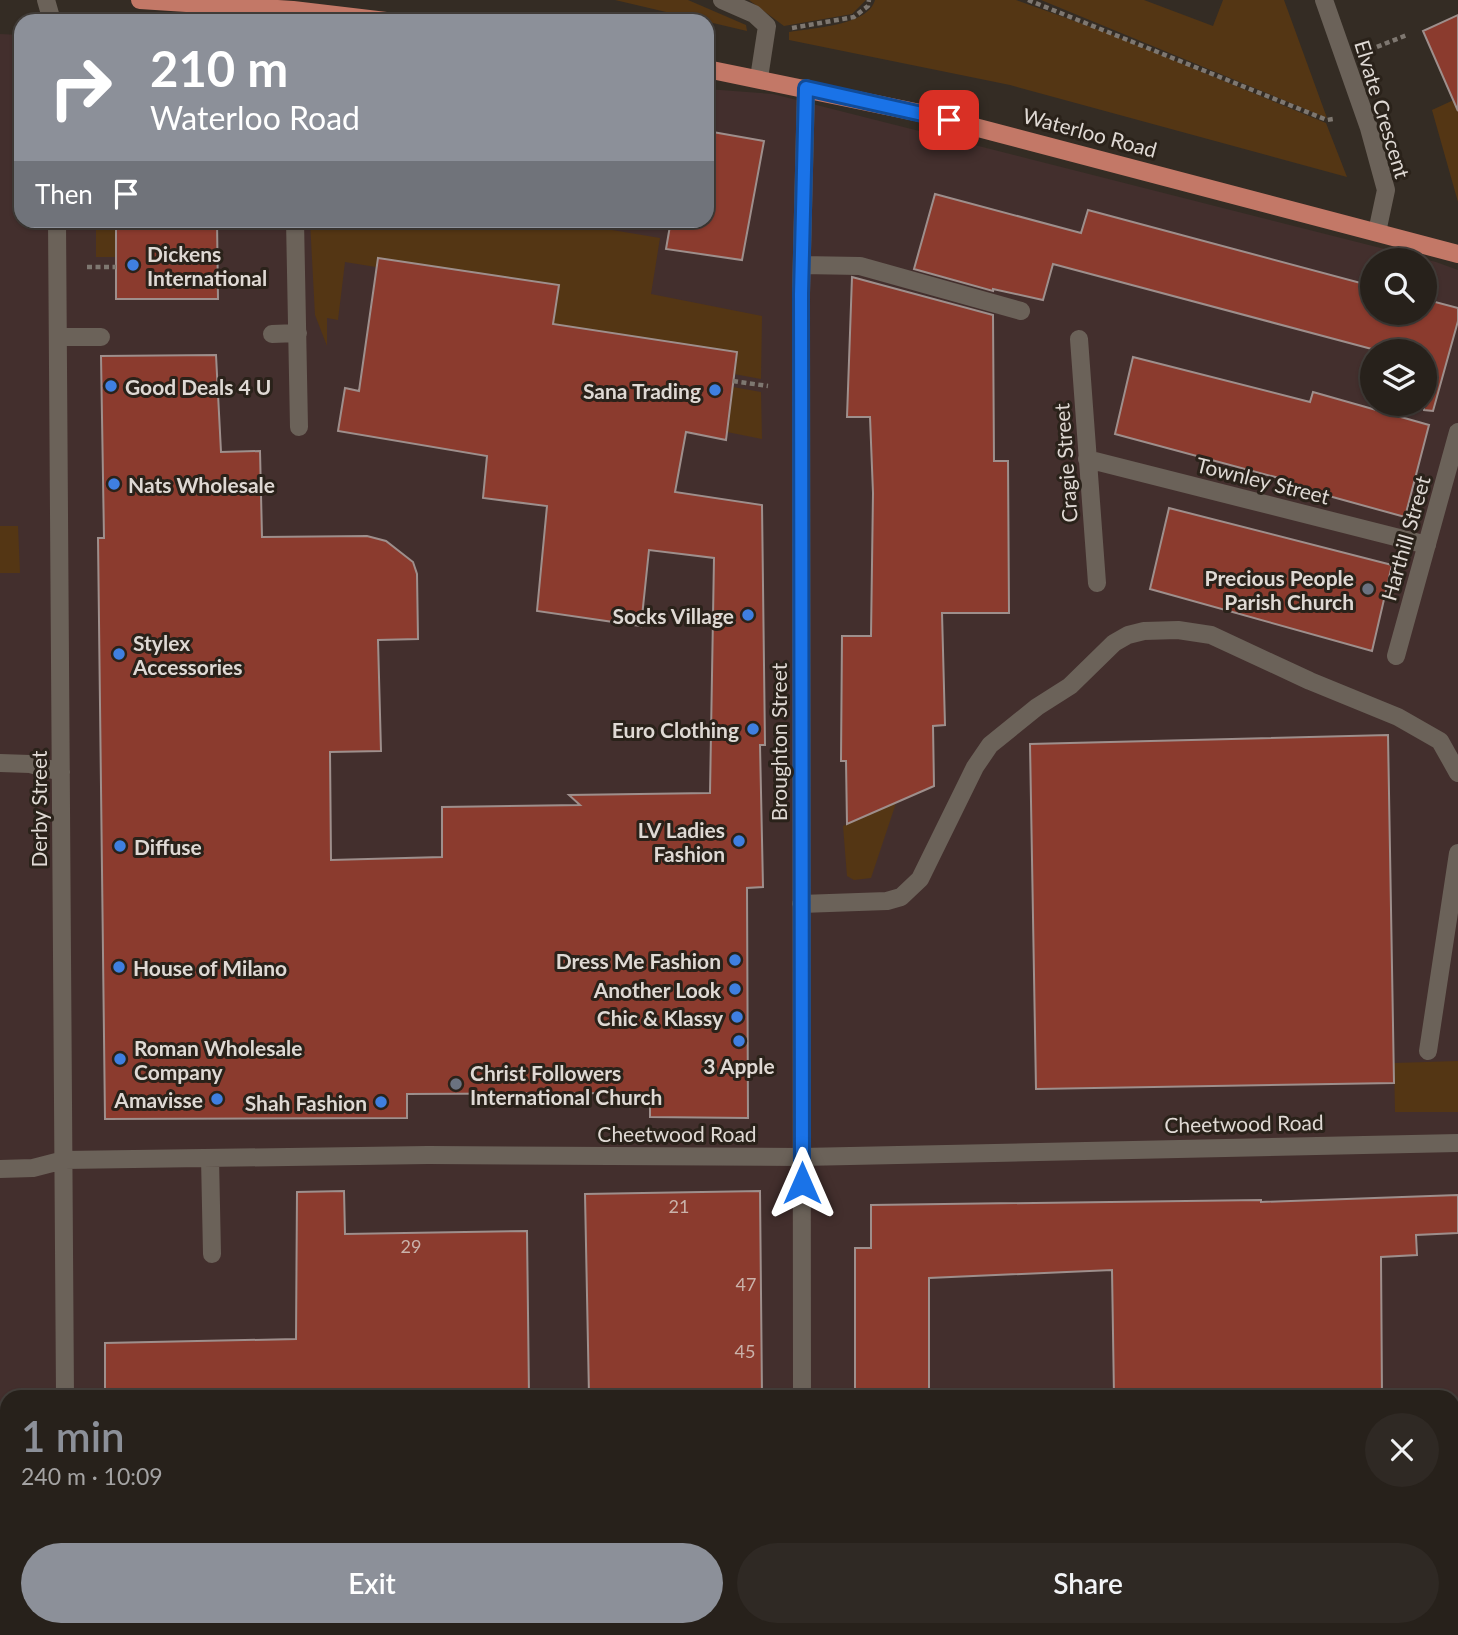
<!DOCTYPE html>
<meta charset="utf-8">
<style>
:root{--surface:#27211b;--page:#2f2924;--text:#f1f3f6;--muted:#a4a3a3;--line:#433e3a;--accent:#8c9099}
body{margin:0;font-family:Lato,sans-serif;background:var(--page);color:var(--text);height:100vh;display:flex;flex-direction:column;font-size:26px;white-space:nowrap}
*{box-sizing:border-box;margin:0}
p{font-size:23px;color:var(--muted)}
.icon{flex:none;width:38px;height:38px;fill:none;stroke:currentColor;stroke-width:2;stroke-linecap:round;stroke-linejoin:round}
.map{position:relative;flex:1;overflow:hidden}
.drawer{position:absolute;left:0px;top:1390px;width:1460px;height:247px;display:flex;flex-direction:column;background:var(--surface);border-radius:21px 21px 0 0;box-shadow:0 2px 5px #0004,0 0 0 2px var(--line)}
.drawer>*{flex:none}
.guide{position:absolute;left:14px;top:14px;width:700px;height:214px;border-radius:21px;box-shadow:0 2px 5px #0004,0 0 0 2px var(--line);background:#8c9099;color:#fff;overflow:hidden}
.buttons{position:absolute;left:1360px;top:248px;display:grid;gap:14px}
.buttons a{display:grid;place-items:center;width:77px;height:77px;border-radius:50%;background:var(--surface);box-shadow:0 2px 5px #0004,0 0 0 2px var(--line);font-size:35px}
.pin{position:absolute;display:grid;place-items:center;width:60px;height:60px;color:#fff;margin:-30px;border-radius:14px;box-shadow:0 4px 10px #0006}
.me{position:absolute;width:77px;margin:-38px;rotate:0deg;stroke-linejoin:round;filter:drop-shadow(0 0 5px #0008)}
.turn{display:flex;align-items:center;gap:24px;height:147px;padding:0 21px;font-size:32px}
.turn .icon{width:91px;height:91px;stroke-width:2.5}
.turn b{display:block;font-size:49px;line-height:60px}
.then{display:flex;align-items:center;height:66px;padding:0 21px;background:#0003;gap:14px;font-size:26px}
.round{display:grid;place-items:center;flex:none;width:74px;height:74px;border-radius:37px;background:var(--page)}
.head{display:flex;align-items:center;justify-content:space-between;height:119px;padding:0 21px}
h1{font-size:42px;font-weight:600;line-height:52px;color:var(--accent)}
.primary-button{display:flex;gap:14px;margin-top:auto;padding:14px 21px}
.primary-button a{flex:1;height:80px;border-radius:42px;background:var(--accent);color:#fff;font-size:28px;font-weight:600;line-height:80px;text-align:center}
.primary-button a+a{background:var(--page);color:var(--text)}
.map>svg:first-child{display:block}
</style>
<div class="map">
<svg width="1458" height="1635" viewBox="0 0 1458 1635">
<rect width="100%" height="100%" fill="#342c24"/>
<!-- industrial -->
<path fill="#432f2d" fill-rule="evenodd" d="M0,34L21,35V220H707V89L773,94L1436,262L1458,270V1635H0ZM1372,261H1424V313H1372ZM1372,352H1424V404H1372ZM7,1396H1452V1629H7Z"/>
<!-- green -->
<path fill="#543614" d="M615,0H688L746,25L747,31Z
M749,0H866L852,14L784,26Z
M875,0H1016L1108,33L1326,123L1347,177L1010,85L789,40V32C811,28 868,26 875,0Z
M1041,0H1144L1213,26L1223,0H1284L1327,118Z
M1458,98V202L1432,110Z
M96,221H116V257H96Z
M310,221H558L660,238L651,294L762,316L761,379L734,374L737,352L553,324L558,285L378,258L376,267L345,262L338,320L327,318V346L315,315Z
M733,387L761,392L762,439L727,432Z
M0,526H18L20,573H0Z
M896,803L871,878L854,880L847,876L843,826Z
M1458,1061V1112H1395L1394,1063Z"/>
<!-- building -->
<path fill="#8b3b2e" stroke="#9e8f8c" stroke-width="2" d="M1458,15V111L1423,31Z
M707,131L764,141L742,260L666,249L671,220H707Z
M935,194L1081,233L1088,210L1372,286V313H1424V299L1458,308V321L1433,411L1424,410V352H1383L1053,264L1043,300L993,289V291L914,269Z
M116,220H217L218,299H116Z
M378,258L559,285L553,324L737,352L726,440L686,432L675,492L762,505L765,745H760L763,887L747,888L748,1118L650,1117V1093L407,1094V1118L105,1119L98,538H104L101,356L216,355L221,452L260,451L262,537L367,536L386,541L413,562L417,574L418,639L378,640L381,751L330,752L331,860L442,857V807L580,805L569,795L710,793L714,558L649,550L641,626L537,611L547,506L483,498L487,456L338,431L345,388L359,391Z
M852,277L993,315L994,461H1008L1009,613H942L945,725L933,726L934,786L847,824L846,761H841L842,636H871L873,493L870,417H847Z
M1133,357L1310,402L1313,392L1429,425L1405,517L1289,485L1290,481L1115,434Z
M1169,508L1392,565L1372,651L1150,589Z
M1388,735L1394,1083L1036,1089L1030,744Z
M344,1191L345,1234L527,1231L529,1396H105V1343L296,1339L297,1192Z
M760,1191L762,1396H589L585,1194Z
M1458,1195V1233L1416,1235L1417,1255L1381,1257L1382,1396H1114L1112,1270L929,1278V1396H855V1248H871V1205L1261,1200V1202Z"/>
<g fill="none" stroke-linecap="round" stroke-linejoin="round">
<!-- path -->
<path stroke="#7e7770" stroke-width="4.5" stroke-dasharray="5 3.5" stroke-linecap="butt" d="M1028,0L1327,120L1333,119
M792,28L854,17L868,6L869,0
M1369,50L1407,35
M87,267H116
M733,381L768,386"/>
<!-- minor -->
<path stroke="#6b6259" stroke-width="18" d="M46,0L52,21
M722,0L754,14L767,26L759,78
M1324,0L1369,128L1386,190L1377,232
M57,220L65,1396
M295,220L299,427
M802,265L860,266L1021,311
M272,334L298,333
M59,337H101
M1079,339L1097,583
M1087,459L1427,545
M1396,656L1458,432
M0,763L30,764L61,772
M801,904L887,901L901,897L920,879L975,767L990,745L1037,707L1070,686L1114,643L1128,635L1144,631L1178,630L1211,635L1310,681L1398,717L1440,741L1458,773
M1428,1051L1458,853
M210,1158L212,1254
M0,1169L33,1168L64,1160L428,1155L802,1157L1458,1143
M802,1396L801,294L806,88
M66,1629V1635
M801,1635V1629"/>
<!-- major -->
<path stroke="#c37867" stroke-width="18" d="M140,0L293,10L386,21
M707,69L925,114L1458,254"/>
</g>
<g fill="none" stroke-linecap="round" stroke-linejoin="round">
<defs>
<path id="route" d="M802,1183L801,294L806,88L949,120"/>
</defs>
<!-- route casing -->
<use href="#route" stroke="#114b97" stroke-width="18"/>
<!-- route -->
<use href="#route" stroke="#1a73e8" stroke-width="12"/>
</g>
<!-- markers -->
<g fill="#3f7fe0" stroke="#2a221a" stroke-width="2.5">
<circle cx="133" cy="265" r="7"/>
<circle cx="111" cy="386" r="7"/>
<circle cx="715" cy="390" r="7"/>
<circle cx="114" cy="484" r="7"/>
<circle cx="748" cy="615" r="7"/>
<circle cx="119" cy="654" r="7"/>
<circle cx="753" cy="729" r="7"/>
<circle cx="739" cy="841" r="7"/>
<circle cx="120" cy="846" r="7"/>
<circle cx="735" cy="960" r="7"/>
<circle cx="119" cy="967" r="7"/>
<circle cx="735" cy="989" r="7"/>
<circle cx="737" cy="1017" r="7"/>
<circle cx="739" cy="1041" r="7"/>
<circle cx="120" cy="1059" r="7"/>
<circle cx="217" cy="1099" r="7"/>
<circle cx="381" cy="1102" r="7"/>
</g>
<g fill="#6b7280" stroke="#2a221a" stroke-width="2.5">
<circle cx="1368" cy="589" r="7"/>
<circle cx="456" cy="1084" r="7"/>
</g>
<g text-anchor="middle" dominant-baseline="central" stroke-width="6" stroke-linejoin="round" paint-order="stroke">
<!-- number labels -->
<g font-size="18" fill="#cab2aa">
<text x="679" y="1206">21</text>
<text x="411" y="1246">29</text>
<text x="746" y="1284">47</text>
<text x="745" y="1351">45</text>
</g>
<!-- street labels -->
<g font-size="21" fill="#dfd9d4" stroke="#2a221a">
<text transform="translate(1383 109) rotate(73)">Elvate Crescent</text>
<text transform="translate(1090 132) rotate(15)">Waterloo Road</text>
<text transform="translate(1065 463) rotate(-94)">Cragie Street</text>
<text transform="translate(1263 480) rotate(14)">Townley Street</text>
<text transform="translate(1405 538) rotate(-74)">Harthill Street</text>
<text transform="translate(778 742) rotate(-90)">Broughton Street</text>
<text transform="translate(38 809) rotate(-90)">Derby Street</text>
<text transform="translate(1244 1123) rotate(-1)">Cheetwood Road</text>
<text x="677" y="1133">Cheetwood Road</text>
</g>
<!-- poi labels -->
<g font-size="21" font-weight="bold" fill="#dfd9d4" stroke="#2a221a" text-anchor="end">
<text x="147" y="253" text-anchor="start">Dickens<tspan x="147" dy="24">International</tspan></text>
<text x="125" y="386" text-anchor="start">Good Deals 4 U</text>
<text x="701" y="390">Sana Trading</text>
<text x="128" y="484" text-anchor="start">Nats Wholesale</text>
<text x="1354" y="577">Precious People<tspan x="1354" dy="24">Parish Church</tspan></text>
<text x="734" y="615">Socks Village</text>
<text x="133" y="642" text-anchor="start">Stylex<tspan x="133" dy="24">Accessories</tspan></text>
<text x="739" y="729">Euro Clothing</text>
<text x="725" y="829">LV Ladies<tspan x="725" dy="24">Fashion</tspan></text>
<text x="134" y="846" text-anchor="start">Diffuse</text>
<text x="721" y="960">Dress Me Fashion</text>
<text x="133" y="967" text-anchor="start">House of Milano</text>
<text x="721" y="989">Another Look</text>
<text x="723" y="1017">Chic &amp; Klassy</text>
<text x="134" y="1047" text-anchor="start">Roman Wholesale<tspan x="134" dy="24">Company</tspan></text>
<text x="739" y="1065" text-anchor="middle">3 Apple</text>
<text x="470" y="1072" text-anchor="start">Christ Followers<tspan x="470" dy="24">International Church</tspan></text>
<text x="203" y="1099">Amavisse</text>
<text x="367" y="1102">Shah Fashion</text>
</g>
</g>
</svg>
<div class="buttons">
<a><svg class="icon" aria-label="search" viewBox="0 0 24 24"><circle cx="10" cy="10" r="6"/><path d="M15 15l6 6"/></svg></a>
<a><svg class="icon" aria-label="layers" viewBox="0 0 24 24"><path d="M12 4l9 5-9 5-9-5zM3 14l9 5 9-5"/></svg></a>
</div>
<div class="pin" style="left:949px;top:120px;background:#d93025"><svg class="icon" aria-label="arrive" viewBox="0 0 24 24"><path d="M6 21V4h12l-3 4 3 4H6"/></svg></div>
<svg class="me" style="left:802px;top:1183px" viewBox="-20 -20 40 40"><path d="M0-17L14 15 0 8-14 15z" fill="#1a73e8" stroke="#fff" stroke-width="4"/></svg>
<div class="guide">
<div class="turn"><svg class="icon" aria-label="right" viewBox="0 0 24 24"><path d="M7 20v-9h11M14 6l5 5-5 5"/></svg><div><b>210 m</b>Waterloo Road</div></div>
<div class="then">Then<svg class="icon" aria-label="arrive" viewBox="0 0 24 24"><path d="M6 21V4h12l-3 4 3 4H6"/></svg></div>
</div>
<section class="drawer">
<div class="head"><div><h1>1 min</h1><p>240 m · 10:09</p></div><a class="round"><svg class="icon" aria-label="close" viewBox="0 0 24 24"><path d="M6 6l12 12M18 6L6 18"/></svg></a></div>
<div class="primary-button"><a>Exit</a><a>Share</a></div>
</section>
</div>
